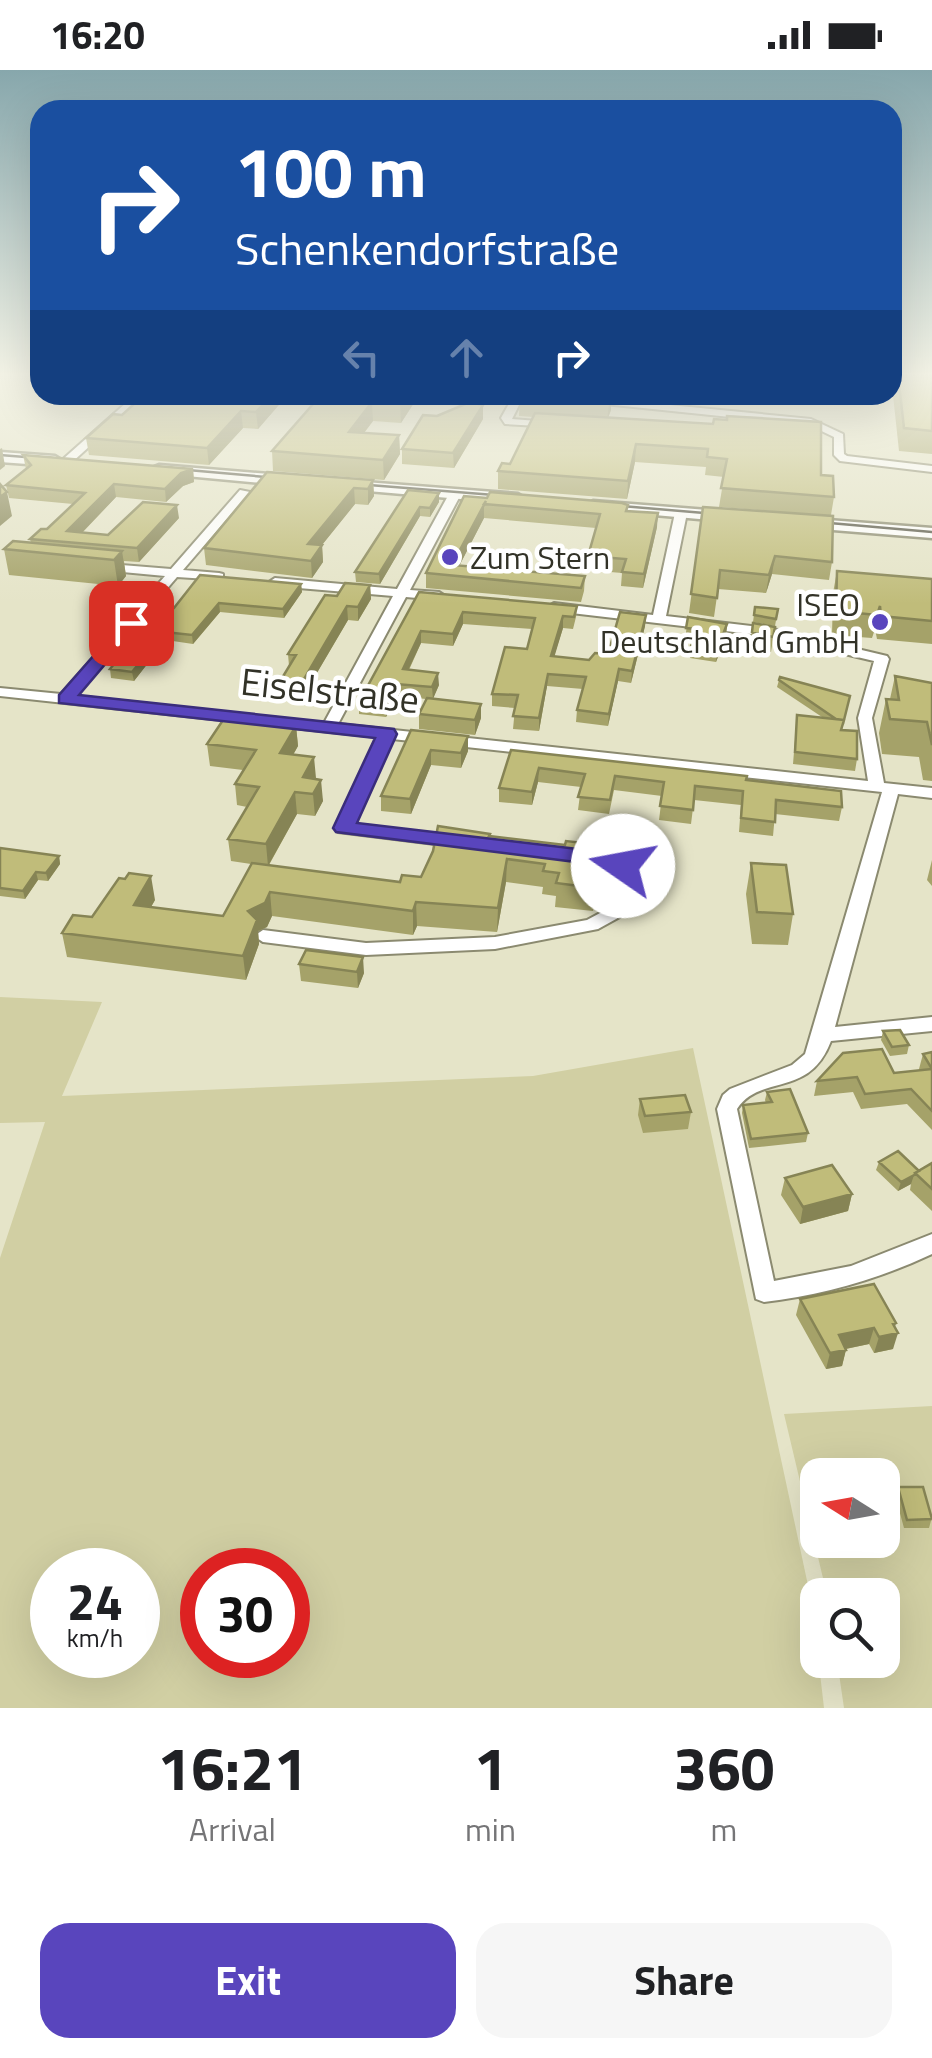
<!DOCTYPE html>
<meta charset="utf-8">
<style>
:root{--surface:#fff;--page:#f6f6f6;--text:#202124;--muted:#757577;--accent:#5945bd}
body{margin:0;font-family:"Titillium Web",sans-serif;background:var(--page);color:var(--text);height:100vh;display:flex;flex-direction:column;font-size:38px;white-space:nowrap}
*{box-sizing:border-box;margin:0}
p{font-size:32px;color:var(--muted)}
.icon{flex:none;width:55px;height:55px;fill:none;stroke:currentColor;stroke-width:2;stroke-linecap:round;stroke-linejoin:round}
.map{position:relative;height:1638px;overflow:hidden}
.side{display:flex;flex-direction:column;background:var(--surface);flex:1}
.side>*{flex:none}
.hud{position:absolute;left:30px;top:30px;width:872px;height:305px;border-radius:30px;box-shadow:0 10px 40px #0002;background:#1a4fa0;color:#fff;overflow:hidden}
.needle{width:65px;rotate:281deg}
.tools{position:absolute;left:800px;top:1388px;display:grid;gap:20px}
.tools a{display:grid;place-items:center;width:100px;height:100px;border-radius:20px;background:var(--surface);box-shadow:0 10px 40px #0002;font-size:50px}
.speed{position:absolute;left:30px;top:1478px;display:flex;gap:20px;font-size:50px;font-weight:700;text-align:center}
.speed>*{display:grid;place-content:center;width:130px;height:130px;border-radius:50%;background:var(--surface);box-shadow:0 10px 40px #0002;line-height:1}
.speed small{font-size:25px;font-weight:400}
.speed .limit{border:15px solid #d22;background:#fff;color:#111}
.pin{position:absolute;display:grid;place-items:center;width:85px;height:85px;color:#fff;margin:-42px;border-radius:20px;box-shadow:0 5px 15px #0006}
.me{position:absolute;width:110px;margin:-55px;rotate:282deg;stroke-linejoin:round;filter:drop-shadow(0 0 8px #0008)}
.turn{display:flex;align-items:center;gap:35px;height:210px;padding:0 40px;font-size:45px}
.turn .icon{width:130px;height:130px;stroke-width:2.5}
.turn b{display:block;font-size:70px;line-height:85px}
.lanes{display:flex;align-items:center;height:95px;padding:0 40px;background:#0003;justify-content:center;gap:50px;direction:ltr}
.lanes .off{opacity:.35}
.eta{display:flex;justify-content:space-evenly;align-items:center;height:170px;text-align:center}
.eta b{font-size:60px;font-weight:700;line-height:70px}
.cta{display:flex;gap:20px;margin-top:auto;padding:20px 40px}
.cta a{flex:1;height:115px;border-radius:30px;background:var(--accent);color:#fff;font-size:40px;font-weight:700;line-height:115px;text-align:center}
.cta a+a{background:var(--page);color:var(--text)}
.status{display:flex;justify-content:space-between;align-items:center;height:70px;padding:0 50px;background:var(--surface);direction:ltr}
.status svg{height:28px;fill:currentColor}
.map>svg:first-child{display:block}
</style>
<div class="status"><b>16:20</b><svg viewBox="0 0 49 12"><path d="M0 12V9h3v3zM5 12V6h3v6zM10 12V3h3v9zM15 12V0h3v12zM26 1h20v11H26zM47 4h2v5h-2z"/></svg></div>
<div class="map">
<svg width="932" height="1638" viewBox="0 0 932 1638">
<rect width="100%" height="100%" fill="#e5e4c8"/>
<!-- green -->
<path fill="#d1cfa3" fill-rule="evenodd" d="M0,927L102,932L62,1026L533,1006L693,978L812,1534L824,1638H0V1188L45,1052L0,1053ZM52,1500H138V1585H52ZM202,1500H288V1585H202Z
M932,1336V1638H844L837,1590H882V1525H827L784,1344ZM818,1405H882V1470H818Z"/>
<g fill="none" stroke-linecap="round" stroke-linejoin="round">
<defs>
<path id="street" d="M135,325H146L70,394H62V390Z
M514,325H524L512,349L551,352L556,355L555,357L505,354L501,348Z
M588,327L811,349L843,364L844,384L847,386L932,396V402L840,391L834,385V367L809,355L585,332V328Z
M240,420L250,422L183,500L219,503L223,504V510L177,507L75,626L324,653L393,526L275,516L269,512L275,508L397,519L449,424L455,421L461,424L410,520L439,522L445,526L439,530L406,527L338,654L868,711L858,648L874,591L769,566L554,541L547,537L554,533L653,545L675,443L681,440L687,443L666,546L769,558L887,586L889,589L872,648L884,713L932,718V728L898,724L835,957L932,947V961L831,971C809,1029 761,1003 737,1039L774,1211L851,1196L932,1164V1184C879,1209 823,1225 764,1232L756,1229L717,1039L723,1025L730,1019L792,995L805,984L882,722L392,669L354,754L465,768L467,772L459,777L338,762L336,758L377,667L0,626V618L61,624L165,506L101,500L97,499V493L171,499Z
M579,781C608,785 659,792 645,833L598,859L495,879L366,885L263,872L254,866L263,860L366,873L495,867L587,850L630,827C630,793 598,795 573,790L571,786L573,782Z"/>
<path id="secondary" d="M0,382L55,386L63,391L55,396L0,392Z
M159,395L294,406L302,411L294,416L154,403V397Z
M339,410L518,424L526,429L518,434L333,418L331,415Z
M593,431L733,442L741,447L733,452L587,439L585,436Z
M802,448L932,458V468L796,457V449Z"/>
</defs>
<!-- street casing -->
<use href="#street" stroke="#8b8a70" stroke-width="4"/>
<!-- secondary casing -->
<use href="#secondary" stroke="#8b8a70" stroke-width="5"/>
<!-- street -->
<use href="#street" fill="#fff" fill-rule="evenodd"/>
<!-- secondary -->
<use href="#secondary" fill="#fff" fill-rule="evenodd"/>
<!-- tram -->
<path stroke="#575648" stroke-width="2.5" d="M0,385L50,389
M165,398L289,409
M344,413L518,427
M598,434L728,445
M807,451L932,462"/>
</g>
<!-- wall -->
<path fill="#a5a269" d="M897,305H932V384L899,381L893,325Z
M321,325H419L401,353L373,351L364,363L399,365L400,384L384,410L273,401L272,381Z
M520,325H616L611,326V340L608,347L821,405L834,427L831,445L832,492L829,510L772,504L766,523L718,519L714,547L689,543L703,437L784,442L719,437L724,407L705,405L706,397L635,392L627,429L498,419V401L510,394L534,347L519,346Z
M759,325H800L798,335L758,333Z
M170,329L228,333L284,329L258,359L243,358L209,395L89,385L86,368L122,345Z
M483,349L454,398L402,394V379Z
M23,385L193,399L194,412L183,416L166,432L116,427L82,463L108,465L179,448L139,492L124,491L126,506L118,516L9,505L4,479L31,473L30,469L47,459L73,434L9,428L6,415L26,399Z
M373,410L374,426L368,435L355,434L322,475L323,492L312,508L206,495L204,478Z
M408,420L439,432L430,447L420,446L380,514L356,512L355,502Z
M487,428L628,435L627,441L657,457L643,518L621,516L622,503L587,500L588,486L596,458L484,448L459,496L585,506L584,521L581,532L426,518V503Z
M837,501L932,509V574L877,569L875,559L872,568L832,565L833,523Z
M301,514L302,522L284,548L220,542L193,574L166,570L134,611L111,608L110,599L174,538Z
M370,515L371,529L358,551L348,550L301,630L280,628L279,613L289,596L288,584L337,526Z
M419,522L577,536L576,547L573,559L563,558L554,586L589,590L608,584L646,545L645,556L631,613L618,611L608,656L576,652L577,640L583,619L547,616L539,661L513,659L515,638L492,636V624L527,579L532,559L463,554L453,576L421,573L409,600L439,615L433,628L481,634V648L475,665L419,659V644L426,629L396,626L386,647L359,644V632Z
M755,537L778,539L775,556L753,552Z
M688,547L727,554L726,566L716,592L690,588L693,571L685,570Z
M753,553L775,557L771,582L750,576Z
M895,606L932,613V711L923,710L919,687L882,684L879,663L886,629H890Z
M779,610L850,626L842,660L857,689L855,701L793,694L797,645L822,647L777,617Z
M296,656L298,676L293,685L316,709L323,731L315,746L297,744L269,795L400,812L421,807L490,764V767L601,799L593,841L555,837L556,826L542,824L543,817L506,812L497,862L417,856L413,865L272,846L267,857L258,861L259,874L246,910L67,887L62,863L92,847L155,830L151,837L223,846L251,794L231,791L228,769L247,737L237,735L235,714L243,700L210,696L207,674Z
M411,660L468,681L461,698L431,695L411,744L381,741V726Z
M511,680L746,710L842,737L839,751L775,744L773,766L739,762L741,735L694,730L691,754L659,750L662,726L614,720L609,744L578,740L581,717L538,712L532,735L499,732V718Z
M0,778L59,786L60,794L48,811L38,810L25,829L0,826Z
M932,790V816L927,810Z
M751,793L793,844L788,875L752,874L746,824Z
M299,894L364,903L358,918L301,911Z
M883,961L909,975L907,984L890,986L881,970Z
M932,982V1060L907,1034L861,1039L853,1022L814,1026L817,1011L920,1000L919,999L923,984Z
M767,1022L808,1063L806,1072L749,1078L742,1043L743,1035L766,1033L765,1030Z
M640,1029L691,1042L688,1059L643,1063L638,1045Z
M879,1092L919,1101L932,1093V1141L910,1120L911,1114L898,1121L876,1100Z
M785,1108L852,1124L848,1141L800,1154L781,1125Z
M800,1229L895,1257L893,1279L874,1283L869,1274L846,1279L842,1296L826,1299L796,1245Z
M810,1404L818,1405V1453H813L805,1421Z
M898,1417L932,1447L929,1458H904L895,1425Z"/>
<!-- shaded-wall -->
<path fill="#868455" d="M272,325H284V329L258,359L256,342Z
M406,325H419L401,353L400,334Z
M610,325H611V340L607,351Z
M372,332L373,351L350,381L349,362Z
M483,335V349L454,398L453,383Z
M241,341L243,358L209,395L207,378Z
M399,365L400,384L384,410L383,390Z
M636,374L635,392L627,429L628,411Z
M2,378L5,396L0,400V379Z
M193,399L194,412L183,416L166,432L165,419L181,403Z
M373,410L374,426L368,435V419Z
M114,414L116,427L72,473L67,461Z
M354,418L355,434L309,491L308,474Z
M7,422L12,446L0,456V427Z
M439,423V432L430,447V438Z
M484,434V448L454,506L452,495Z
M177,435L179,448L139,492L137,478Z
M420,437V446L380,514L379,504Z
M658,443L657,457L643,518L644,504Z
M322,475L323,492L312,508L311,491Z
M122,481L126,506L118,516L114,490Z
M775,486L772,504L766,523L769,505Z
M301,514L302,522L284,548L283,539Z
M370,515L371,529L358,551V537Z
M219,533L220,542L193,574L192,565Z
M347,536L348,550L301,630L300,616Z
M463,542V554L453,576V564Z
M646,545L645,556L631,613L632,601Z
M563,546V558L551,598V586Z
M727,554L726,566L716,592L717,580Z
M421,561V573L403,611V599Z
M165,562L166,570L134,611L132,602Z
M619,599L618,611L608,656L609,644Z
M438,603L439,615L433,629L432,617Z
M548,604L547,616L539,661V648Z
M396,614V626L386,647V635Z
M481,634V648L475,665V650Z
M296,656L298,676L282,704L280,683Z
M468,666V681L461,698V683Z
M431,680V695L411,744L410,729Z
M314,687L316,708L303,707Z
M539,698L538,712L532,735V722Z
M321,710L323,731L315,746L313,724Z
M295,722L297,744L268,796L266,774Z
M603,775L601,799L593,841L595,818Z
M59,786L60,794L48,811L46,803Z
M507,789L506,812L497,862L498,838Z
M36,802L38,810L25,829L23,821Z
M151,806L155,830L138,859L134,835Z
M270,822L272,846L267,857L258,861L259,874L246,910L243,886L248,841Z
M416,832L417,856L413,865V841Z
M363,887L364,903L358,918L357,902Z
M914,1105L911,1114L898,1121L901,1112Z
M852,1124L848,1141L800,1154L803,1137Z
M896,1253L893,1264L898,1263L893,1279L874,1283L879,1267L893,1254Z
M874,1258L869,1274L835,1281L839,1265Z
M846,1280L842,1296L826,1299L830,1283Z"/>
<!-- building -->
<path fill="#c0bc7a" stroke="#868455" stroke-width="2.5" d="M898,305H932V361L904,358Z
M144,325H167L164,329L228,333L236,325H272L256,342L241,341L207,378L86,368L113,344L122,345Z
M321,325H406L400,334L372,332L349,362L399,365L383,390L272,381Z
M541,325H610L608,329Z
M470,332L483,335L453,383L402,379L423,345L437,346Z
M535,343L713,354L714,349L727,350V346L821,352V405L833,406L834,427L721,418L727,389L707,387L708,379L636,374L628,411L498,401L502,393L510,394Z
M23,385L193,399L181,403L165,419L114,414L67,461L108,465L143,432L177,435L137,478L30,469L41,459H47L85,423L6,415L31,395Z
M267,402L373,410L368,419L354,418L308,474L322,475L311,491L204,478Z
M0,414L7,422L0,427Z
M408,420L439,423L430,438L420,437L379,504L355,502Z
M490,422L622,433L628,435L626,441L658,443L644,504L622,502L626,489L588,486L600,444L484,434L486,431L452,495L585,506L581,518L426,503L464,426L487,428Z
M703,437L833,446L832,492L775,486L769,505L720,500L717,528L691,524Z
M13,471L122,481L114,490L4,479Z
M837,501L932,509V551L881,546L880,536L877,545L836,541Z
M200,505L301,514L283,539L219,533L192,565L165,562L132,602L110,599L160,537L174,538Z
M345,513L370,515L358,537L347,536L300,616L279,613L296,585L288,584L325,525L337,526Z
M419,522L577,536L574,547L563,546L551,586L589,590L595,583L608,584L620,542L646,545L632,601L619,599L609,644L577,640L586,607L548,604L539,648L513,646L518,625L492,624L505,577L527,579L535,548L463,542L453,564L421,561L403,599L438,603L432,617L396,614L386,635L359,632Z
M755,537L778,539L776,549L754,545Z
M688,547L727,554L717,580L691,576L698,559L686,558Z
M753,553L775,557L773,567L752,562Z
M895,606L932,613V675L927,652L890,649L886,629L899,630Z
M780,607L850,626L843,654L844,650L836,649L779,610Z
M427,628L481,634L475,650L419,644Z
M797,645L844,650L841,660L857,661V689L795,682Z
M225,647L296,656L280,683L314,687L303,707L321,710L313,724L295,722L266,774L228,769L259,717L235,714L256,680L207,674Z
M411,660L468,666L461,683L431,680L410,729L381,726Z
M511,680L747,706L746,710L841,721L842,737L776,730L775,752L741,748L743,721L695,716L693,740L660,736L664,712L615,706L610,730L578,727L585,704L539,698L532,722L499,718Z
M438,756L490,764L489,766L565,775L566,771L603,775L595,818L556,813L559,803L543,801L545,794L507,789L498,838L416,832L413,841L270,822L265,833L248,841L257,850L243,886L62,863L73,845L92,847L119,808L125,809L129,803L151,806L134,835L223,846L252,793L400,812L402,805L421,807L433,781Z
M0,778L59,786L46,803L36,802L23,821L0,818Z
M751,793L786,795L793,844L757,842Z
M306,880L363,887L357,902L299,894Z
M900,960L909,975L892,977L883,961Z
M882,979L894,1003L932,999V1041L911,1019L865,1024L857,1007L817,1011L843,983Z
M932,982V999L923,984Z
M790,1019L808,1063L751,1069L743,1035L772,1032L767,1022Z
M685,1025L691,1042L645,1046L640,1029Z
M898,1081L919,1101L915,1103L916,1104L901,1112L879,1092Z
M932,1093V1119L915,1103Z
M832,1095L852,1124L803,1137L785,1108Z
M874,1214L896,1253L893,1254L898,1263L879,1267L874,1258L839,1265L846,1280L830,1283L800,1229Z
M845,1403V1405H818V1436L810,1404Z
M898,1417H923L932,1449L907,1450Z"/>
<!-- sky -->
<linearGradient id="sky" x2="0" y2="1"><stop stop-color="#87a7ac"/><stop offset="0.57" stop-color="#f3f3e6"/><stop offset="1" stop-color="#f3f3e6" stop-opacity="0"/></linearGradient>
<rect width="932" height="534" fill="url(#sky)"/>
<!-- route -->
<path fill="#5945bd" stroke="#3a2d7b" stroke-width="2.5" d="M131,548L140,553L79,625L394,659L397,664L357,753L603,782L634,796L623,803L599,795L336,762L333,758L375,668L59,633V625L125,550Z"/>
<!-- markers -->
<g fill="#5945bd" stroke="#fff" stroke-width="4">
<circle cx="450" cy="487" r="10"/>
<circle cx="880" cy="552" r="10"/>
</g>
<g text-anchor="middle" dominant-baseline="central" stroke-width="9" stroke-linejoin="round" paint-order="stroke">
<!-- far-poi labels -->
<g font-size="32" fill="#323227" stroke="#fff" text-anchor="start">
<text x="470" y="487">Zum Stern</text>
<text x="860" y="534" text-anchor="end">ISEO<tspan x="860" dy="37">Deutschland GmbH</tspan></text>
</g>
<!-- street labels -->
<g font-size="38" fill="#323227" stroke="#fff">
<text transform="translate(330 620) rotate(6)">Eiselstraße</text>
</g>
</g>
</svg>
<div class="tools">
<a><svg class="needle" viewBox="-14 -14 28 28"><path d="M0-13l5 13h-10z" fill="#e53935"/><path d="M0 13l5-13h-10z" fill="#757577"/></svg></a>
<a><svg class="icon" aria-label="search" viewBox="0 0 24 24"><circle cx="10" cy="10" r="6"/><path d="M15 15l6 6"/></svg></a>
</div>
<div class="speed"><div>24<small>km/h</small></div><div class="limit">30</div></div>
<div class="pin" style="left:131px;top:553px;background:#d93025"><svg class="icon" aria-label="arrive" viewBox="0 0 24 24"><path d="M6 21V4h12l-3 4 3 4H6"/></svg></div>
<svg class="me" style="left:623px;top:796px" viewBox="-20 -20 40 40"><circle r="19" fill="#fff"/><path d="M0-13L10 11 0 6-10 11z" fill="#5945bd"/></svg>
<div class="hud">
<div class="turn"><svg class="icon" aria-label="right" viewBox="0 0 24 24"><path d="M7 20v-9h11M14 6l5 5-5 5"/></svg><div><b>100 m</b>Schenkendorfstraße</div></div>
<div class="lanes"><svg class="icon off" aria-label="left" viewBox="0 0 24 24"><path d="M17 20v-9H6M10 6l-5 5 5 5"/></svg><svg class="icon off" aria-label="ahead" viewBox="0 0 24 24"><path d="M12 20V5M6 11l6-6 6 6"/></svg><svg class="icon" aria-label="right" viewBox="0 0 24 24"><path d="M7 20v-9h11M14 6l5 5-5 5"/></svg></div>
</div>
</div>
<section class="side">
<div class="eta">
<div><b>16:21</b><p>Arrival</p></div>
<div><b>1</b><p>min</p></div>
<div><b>360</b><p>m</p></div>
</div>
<div class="cta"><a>Exit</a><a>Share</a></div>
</section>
